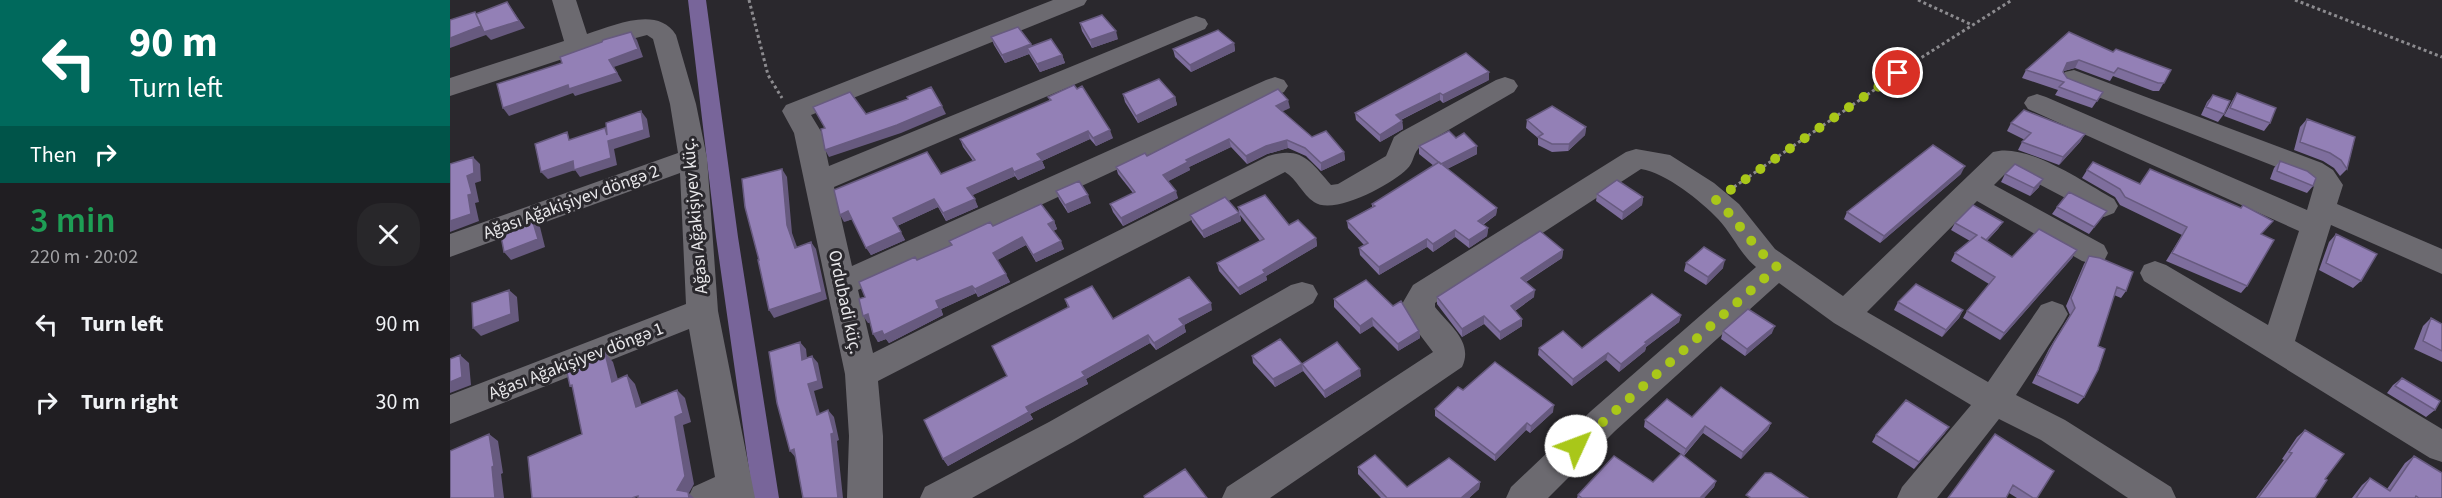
<!DOCTYPE html>
<meta charset="utf-8">
<style>
:root{--surface:#201e22;--page:#28272a;--text:#f1f3f6;--muted:#a2a2a5}
body{margin:0;font-family:"Source Sans 3",sans-serif;background:var(--page);color:var(--text);height:100vh;display:flex;flex-direction:column;font-size:22px;white-space:nowrap}
*{box-sizing:border-box;margin:0}
p{font-size:20px;color:var(--muted)}
.icon{flex:none;width:33px;height:33px;fill:none;stroke:currentColor;stroke-width:2;stroke-linecap:round;stroke-linejoin:round}
.map{position:relative;flex:1;overflow:hidden}
.details{display:flex;flex-direction:column;background:var(--surface);width:450px}
.details>*{flex:none}
.top-card{background:#00695c;color:#fff;overflow:hidden}
.pin{position:absolute;display:grid;place-items:center;width:51px;height:51px;color:#fff;margin:-26px;border:3px solid #fff;border-radius:50%;box-shadow:0 2px 6px #0007}
.me{position:absolute;width:66px;margin:-33px;rotate:47deg;stroke-linejoin:round;filter:drop-shadow(0 0 4px #0008)}
.turn{display:flex;align-items:center;gap:21px;height:126px;padding:0 30px;font-size:27px}
.turn .icon{width:78px;height:78px;stroke-width:2.5}
.turn b{display:block;font-size:42px;line-height:51px}
.then{display:flex;align-items:center;height:57px;padding:0 30px;background:#0003;gap:12px;font-size:22px}
.round{display:grid;place-items:center;flex:none;width:63px;height:63px;border-radius:24px;background:var(--page)}
.headline{display:flex;align-items:center;justify-content:space-between;height:102px;padding:0 30px}
h1{font-size:36px;font-weight:600;line-height:45px;color:#1e9e55}
ul{padding:0;list-style:none}
li{display:flex;align-items:center;gap:18px;height:78px;padding:0 30px}
li div{flex:1}
li b{display:block;font-size:22px}
li em{font-style:normal}
main{display:flex;flex:1;min-height:0}
.map>svg:first-child{display:block}
</style>
<main>
<section class="details">
<div class="top-card">
<div class="turn"><svg class="icon" aria-label="left" viewBox="0 0 24 24"><path d="M17 20v-9H6M10 6l-5 5 5 5"/></svg><div><b>90 m</b>Turn left</div></div>
<div class="then">Then<svg class="icon" aria-label="right" viewBox="0 0 24 24"><path d="M7 20v-9h11M14 6l5 5-5 5"/></svg></div>
</div>
<div class="headline"><div><h1>3 min</h1><p>220 m · 20:02</p></div><a class="round"><svg class="icon" aria-label="close" viewBox="0 0 24 24"><path d="M6 6l12 12M18 6L6 18"/></svg></a></div>
<ul>
<li><svg class="icon" aria-label="left" viewBox="0 0 24 24"><path d="M17 20v-9H6M10 6l-5 5 5 5"/></svg><div><b>Turn left</b></div><em>90 m</em></li>
<li><svg class="icon" aria-label="right" viewBox="0 0 24 24"><path d="M7 20v-9h11M14 6l5 5-5 5"/></svg><div><b>Turn right</b></div><em>30 m</em></li>
</ul>
</section>
<div class="map">
<svg width="1992" height="498" viewBox="0 0 1992 498">
<rect width="100%" height="100%" fill="#2a282d"/>
<g fill="none" stroke-linecap="round" stroke-linejoin="round">
<!-- canal -->
<path fill="#78659a" fill-rule="evenodd" d="M238,0H256L288,237L329,498H303L266,237Z"/>
<!-- path -->
<path stroke="#8c8b8f" stroke-width="3" stroke-dasharray="3 3" stroke-linecap="butt" d="M299,0L318,75L332,98
M1468,0L1522,25
M1845,0L1992,57
M1284,187L1466,61L1562,0"/>
<!-- minor -->
<path fill="#6c6a70" fill-rule="evenodd" d="M102,0H126L137,34C164,26 207,5 226,35L246,104L257,158L268,311L305,498H238L243,487L265,477L239,329L0,424V395L236,304L230,173L0,257V234L228,153L220,104L203,39L197,35L137,51L0,96V78L114,41Z
M603,0H637L634,5L361,115L372,133L379,166L737,19L746,16L755,19L758,24L755,29L384,187L402,266L816,80L825,77L834,80L838,86L834,92L408,290L423,353L818,156C852,146 860,161 881,185L888,184L936,156L944,137L951,132L1046,80L1055,77L1064,80L1068,86L1064,92L971,146C963,152 964,163 957,169C942,184 884,216 864,202C852,194 847,179 835,172L428,381L433,436V498H397L399,436L395,374L344,133L332,111L336,105Z
M1624,70L1872,163L1883,170L1893,185L1887,204L1992,249V274L1881,225L1845,341L1992,429V462L1980,458L1694,281L1690,273L1694,265L1705,261L1716,265L1818,325L1849,231L1578,109L1574,103L1578,97L1587,94L1596,97L1857,210L1864,186L1852,177L1615,84L1611,78L1615,72Z
M1186,149L1220,155L1264,183L1289,204L1325,249L1393,296L1543,152C1577,142 1633,182 1664,199L1668,206L1664,213L1654,217L1644,213L1560,169L1544,185L1654,245L1658,253L1654,261L1643,264L1632,261L1527,201L1417,312L1538,382L1591,305L1602,301L1613,305L1618,314L1613,323L1566,395L1615,420L1721,487L1726,498H1678L1591,440L1549,419L1487,498H1447L1452,487L1521,405L1384,323L1329,283L1165,431L1098,498H1056L1061,487L1141,411L1306,267C1291,255 1282,234 1268,219C1251,201 1216,173 1191,169L985,303V307C999,325 1024,342 1012,367L820,498H772L777,487L983,352L964,327L952,304L963,285L1176,152Z
M852,282L863,285L868,294L863,303L623,442L522,498H470L475,487L599,422L841,285Z"/>
</g>
<!-- wall -->
<path fill="#7e6e9d" d="M630,23L668,39L642,48L632,31Z
M541,37L581,44L582,46L612,55L615,63L590,72L579,54L555,63L544,45Z
M784,43L785,51L741,72L725,57L723,49Z
M1663,52L1721,70L1709,91H1703L1663,76L1660,81L1625,68L1614,71L1613,72L1617,78L1653,92L1642,108L1605,95L1608,90L1572,78L1576,70Z
M1039,80L993,103L990,100L951,120L952,121L953,129L930,142L906,120L905,113Z
M1787,93L1820,123L1814,131L1774,116L1782,101Z
M673,94L725,97L727,105L688,123L675,102Z
M1763,95L1774,114L1768,122L1751,115L1757,102Z
M598,97L663,138L646,146L640,139L592,161L595,168L568,180L565,176L522,195L528,207L496,221L488,207L447,226L455,240L421,255L402,219L394,222L491,174L523,161L513,147L510,139L600,101Z
M840,108L832,111L862,137L894,152L895,160L871,171L856,156L838,148L817,154L797,164L781,147L739,167L740,170L718,181L728,198L673,226L663,212L660,204L683,193L668,174L666,167Z
M1857,119L1905,137L1897,169L1890,176L1884,168L1873,161L1844,150L1850,127Z
M1077,120L1136,127L1135,135L1118,151L1102,152L1088,145V138L1076,128Z
M1561,123L1635,134L1630,142L1609,165L1568,150L1572,142L1575,140L1557,131Z
M1006,138L1027,154L997,169L1047,208L1046,215L1033,225L1038,228L1037,236L1019,248L1005,237L983,252L977,247L929,275L910,255L909,248L914,245L898,228L897,221L922,207V204L984,166L969,154V146Z
M1830,161L1863,186L1857,193L1820,179L1824,168Z
M1637,170L1690,184L1812,234L1797,286L1791,293L1716,261L1732,235L1670,205L1665,197L1632,178Z
M1511,174L1430,243L1394,219L1397,212Z
M1555,174L1589,187L1580,196L1551,182Z
M606,191L641,203L618,213L609,199Z
M1147,194L1193,197L1192,205L1172,220L1146,201Z
M788,207L839,225L866,238L867,246L816,276L817,280L790,295L769,271L767,263L810,241L790,215L791,221L754,238L742,222L740,215L789,213Z
M1607,207L1657,211L1639,234L1602,214Z
M604,221L607,229L603,231L614,249L586,262L576,245L547,260L560,282L528,297L526,293L491,309L493,315L439,343L436,339L428,342L420,322L418,323L415,297L467,260L543,226Z
M1553,222L1548,229L1537,241L1562,257L1627,250L1622,258L1550,340L1513,318L1517,311L1539,284L1501,261L1505,253L1520,241L1501,230L1505,223Z
M1886,234L1911,281L1903,288L1869,270L1879,242Z
M1113,250L1112,258L1076,282L1084,297L1065,311L1072,326L1050,340L1034,324L1012,337L987,304V297Z
M1639,256L1676,291L1671,298L1664,295L1648,346L1634,397L1628,404L1582,383L1599,349L1620,315L1616,306L1634,264Z
M1236,263L1273,268L1256,285L1234,271Z
M615,299L663,319L762,310L734,325L736,332L706,350L700,343L636,379L638,384L580,414L583,419L498,466L493,459L557,376L618,308Z
M884,299L969,331L970,338L948,351L923,326L910,334L884,307Z
M1448,302L1513,310L1509,318L1492,337L1444,310Z
M1231,315L1229,322L1196,347L1195,351L1169,372L1156,360L1122,386L1088,355L1089,348H1132Z
M1981,318L1992,324V362L1964,349L1973,326Z
M1273,331L1322,333L1295,356L1271,339Z
M802,356L852,364L911,376L875,398L853,371L825,387L803,363Z
M1952,378L1985,410L1976,417L1937,393L1943,385Z
M1013,390L1103,412L1080,433L1076,430L1045,461L985,416V409Z
M1242,417L1321,423L1318,430L1291,459L1253,433L1234,456L1266,481L1264,487L1254,498H1127L1128,495L1203,482L1231,454L1194,427L1195,420Z
M1499,427L1494,434L1464,469L1422,442L1426,435Z
M1855,430L1875,479L1865,498H1806L1834,460L1832,459L1847,437Z
M1545,434L1587,498H1567L1559,493Z
M1964,456L1992,498H1902L1912,485L1920,478L1937,489L1955,463Z
M908,467L957,487L1030,482L1029,489L1019,498H931L908,474Z"/>
<!-- shaded-wall -->
<path fill="#675a7f" d="M57,2L75,28L41,40L36,35L0,48V38L25,12L31,19Z
M666,31L668,39L642,48L640,40Z
M181,32L187,40L193,57L164,67L172,81L125,96L123,93L59,116L53,108L159,60Z
M784,43L785,51L741,72L740,65Z
M581,44L584,52L577,48L579,54L555,63L552,55Z
M612,55L615,63L590,72L587,64Z
M1629,60L1625,68L1613,71L1617,63Z
M1039,72V80L993,103V95Z
M990,93V100L946,122V115Z
M725,97L727,105L688,123L686,116Z
M838,100L840,108L827,114L826,106Z
M492,106L496,114L451,133L379,157L375,150Z
M191,111L197,119L200,137L164,149L167,165L130,177L125,170L98,179L91,172Z
M952,121L953,129L930,142V135Z
M1136,127L1135,135L1118,151L1119,144Z
M660,130L663,138L646,146L643,138Z
M638,131L640,139L592,161L595,168L568,180L564,172L587,154Z
M1635,134L1630,142L1609,165L1613,157Z
M779,139L781,147L739,167L740,170L715,183L713,175L736,160Z
M837,140L838,148L817,154L797,164L796,156L816,146Z
M1027,146V154L991,172V164Z
M894,152L895,160L871,171V163Z
M23,157L30,164L31,181L25,183L29,202L25,203L29,221L0,232V221L18,195L17,176Z
M1515,166L1511,174L1430,243L1434,236Z
M562,168L565,176L521,196L517,188Z
M332,169L337,177L342,233L350,255L345,248L337,225Z
M1593,179L1589,187L1580,196L1584,188Z
M726,191L728,198L673,226L671,218Z
M638,195L641,203L618,213L615,205Z
M1193,197L1192,205L1172,220L1173,212Z
M484,199L488,207L447,226L443,218Z
M525,199L528,207L496,221L493,213Z
M1047,208L1046,215L1027,228L1028,221Z
M398,211L403,219L394,222L390,215Z
M789,213L791,221L754,238L752,231Z
M82,219L90,227L95,247L61,260L54,252Z
M604,221L607,229L601,232L598,224Z
M1553,222L1548,229L1531,247L1536,240Z
M1038,228L1037,236L1019,248V240Z
M1005,230V237L983,252V244Z
M451,232L455,240L421,255L416,248Z
M572,237L576,245L546,261L543,253Z
M866,238L867,246L816,276L817,280L790,295L788,288L813,270Z
M977,239V247L929,275V267Z
M611,241L614,249L586,262L583,255Z
M361,242L366,249L377,299L324,318L319,310Z
M1113,250L1112,258L1070,285L1071,278Z
M1627,250L1622,258L1550,340L1554,333Z
M1275,260L1273,268L1256,285L1258,277Z
M556,274L560,282L528,297L525,289Z
M522,286L526,293L491,309L493,315L439,343L436,339L428,342L423,334L486,301Z
M59,290L67,297L69,321L31,336L23,328Z
M1085,290L1084,297L1060,314L1061,306Z
M761,303L762,310L734,325L736,332L706,350L704,343L729,319Z
M1513,310L1509,318L1492,337L1496,330Z
M418,314L423,321L418,323L413,316Z
M1231,315L1229,322L1196,347L1195,351L1169,372L1171,364L1195,342Z
M1034,316V324L1012,337V329Z
M922,318L923,326L910,334V326Z
M1072,319V326L1050,340V332Z
M1325,326L1322,333L1295,356L1297,349Z
M969,331L970,338L948,351V344Z
M698,335L700,343L636,379L638,384L580,414L583,419L498,466L493,459L632,372Z
M350,342L356,349L358,367L352,360Z
M155,353L163,362L171,390L162,382Z
M1158,353L1156,360L1122,386L1123,379Z
M10,355L19,363L21,385L0,393V382Z
M362,356L368,363L373,388L364,391L372,422L367,415L358,384Z
M852,364L853,371L825,387L823,379Z
M910,369L911,376L875,398L874,391Z
M177,375L185,384L195,415L186,407Z
M227,390L235,398L241,422L233,425L244,484L239,493L244,498H239L227,490L225,417Z
M1104,405L1103,412L1080,433L1081,426Z
M378,410L384,417L389,440L387,441L393,498H388Z
M1077,423L1076,430L1045,461V455Z
M1321,423L1318,430L1291,459L1293,452Z
M1255,426L1253,433L1233,456L1236,449Z
M1499,427L1494,434L1464,469L1469,462Z
M39,434L48,441L53,473L51,474L54,498H45Z
M344,449L346,458L340,451Z
M1266,481L1264,487L1254,498H1250Z
M1030,482L1029,489L1019,498H1011Z"/>
<!-- building -->
<path fill="#9380b6" stroke="#675a7f" stroke-width="1.5" d="M57,2L69,21L34,32L26,14Z
M25,12L31,26L0,38V20Z
M652,15L666,31L640,40L630,23Z
M568,27L581,44L552,55L541,37Z
M768,30L784,43L740,65L723,49Z
M181,32L188,49L159,60L167,73L119,89L118,85L53,108L47,84L112,63L110,57L152,42L153,40Z
M1619,32L1663,52L1666,49L1721,70L1714,83H1708L1668,68L1664,73L1629,60L1617,63L1613,72L1617,78L1653,92L1647,101L1609,87L1614,82L1576,70Z
M601,39L612,55L587,64L577,48Z
M1016,53L1039,72L993,95L990,93L946,115L952,121L930,135L905,113Z
M709,79L725,97L686,116L673,94Z
M624,85L627,89L632,86L660,130L643,138L638,131L587,154L592,160L564,172L562,168L517,188L525,199L493,213L484,199L443,218L451,232L416,248L398,211L390,215L384,190L477,152L491,174L525,160L510,139L601,100L598,97Z
M481,87L492,106L447,125L375,150L371,129L375,128L363,107L400,92L416,114L458,99L457,97Z
M828,89L838,100L826,106L862,137L876,131L894,152L871,163L855,148L837,140L816,146L796,156L779,139L736,160L738,162L713,175L726,191L671,218L660,204L685,192L666,167L695,153L697,156Z
M1787,93L1826,108L1820,123L1780,108Z
M1763,95L1780,101L1774,114L1756,107Z
M1102,106L1136,127L1119,144H1102L1088,137L1093,134L1077,120Z
M1574,110L1635,134L1613,157L1572,142L1581,133L1561,123Z
M191,111L194,130L158,141L161,158L124,170L123,161L91,172L85,144L117,132L119,140L155,128L157,135L156,123Z
M1857,119L1905,137L1897,169L1891,160L1880,153L1850,142Z
M999,131L1006,138L1014,133L1027,146L991,164L969,146Z
M1483,145L1515,166L1434,236L1397,212Z
M23,157L24,173L17,176L22,194L18,195L21,214L0,221V164Z
M1830,161L1857,171L1866,178L1863,186L1827,171Z
M989,162L1047,208L1028,221L1038,228L1019,240L1005,230L983,244L977,239L929,267L909,248L918,243L897,221L925,206L922,204Z
M1643,162L1690,184L1700,169L1791,208L1793,205L1823,221L1811,234L1824,240L1797,286L1722,253L1737,227L1675,197L1670,189L1637,170Z
M1565,164L1593,179L1584,188L1555,174Z
M332,169L337,225L345,248L361,242L372,292L319,310L308,260H309L295,207L292,179Z
M1167,180L1193,197L1173,212L1147,194Z
M629,181L638,195L615,205L606,191Z
M1619,192L1657,211L1644,227L1607,207Z
M815,195L839,225L848,220L866,238L813,270L815,273L788,288L767,263L814,239L788,207Z
M775,197L789,213L752,231L740,215Z
M591,204L604,221L598,224L611,241L583,255L572,237L543,253L556,274L525,289L522,286L486,301L489,308L434,335L432,331L423,334L418,314L413,316L409,299L415,297L409,282L465,257L467,260L502,245L499,241L540,222L543,226Z
M1523,205L1553,222L1536,240L1531,237L1562,257L1589,229L1627,250L1554,333L1517,311L1545,277L1505,253L1527,235L1505,223Z
M82,219L88,239L54,252L50,231Z
M1090,231L1113,250L1071,278L1085,290L1061,306L1072,319L1050,332L1034,316L1012,329L987,297Z
M1886,234L1927,254L1911,281L1876,263Z
M1254,247L1275,260L1258,277L1236,263Z
M1639,256L1650,258L1683,272L1676,291L1667,287L1648,346L1655,349L1648,370L1634,397L1587,375L1604,342L1625,308L1621,298Z
M739,277L761,303L729,319L734,325L704,343L698,335L632,372L635,376L576,407L579,412L493,459L474,420L557,376L542,346L619,307L615,299L642,286L663,319Z
M916,280L943,306L951,301L969,331L948,344L922,318L910,326L884,299Z
M1466,284L1513,310L1496,330L1448,302Z
M59,290L61,314L23,328L22,303Z
M1202,294L1231,315L1195,342L1197,343L1171,364L1158,353L1123,379L1089,348L1113,331L1132,348Z
M1298,309L1325,326L1297,349L1273,331Z
M1981,318L1992,324V351L1973,341Z
M830,339L852,364L823,379L802,356Z
M350,342L352,360L362,356L368,381L358,384L367,415L378,410L384,433L381,434L388,498H353L344,449L340,451L327,403L319,352Z
M887,342L910,369L874,391L852,364Z
M155,353L162,382L177,375L186,407L227,390L233,413L225,417L235,476L227,490L238,492L239,498H188V496L182,498H82L78,457L132,434L122,385L120,386L116,368Z
M10,355L12,377L0,382V359Z
M1045,362L1104,405L1081,426L1077,423L1045,455L985,409L1008,387L1013,390Z
M1952,378L1990,401L1985,410L1945,386Z
M1271,387L1321,423L1293,452L1255,426L1236,449L1195,420L1217,399L1242,417Z
M1456,400L1499,427L1469,462L1426,435Z
M1855,430L1894,454L1875,479L1877,480L1865,498H1808L1842,453L1839,452Z
M39,434L44,466L42,467L45,498H0V451Z
M1545,434L1604,471L1587,498H1583L1563,485L1556,498H1498Z
M1231,454L1266,481L1250,498H1132L1128,495L1164,456L1203,482Z
M925,455L957,487L999,458L1030,482L1011,498H937L908,467Z
M1964,456L1992,473V498H1969L1966,496L1965,498H1906L1920,478L1940,491Z
M735,469L757,498H695L694,496Z
M1315,473H1321L1358,498H1301L1296,495Z"/>
<g fill="none" stroke-linecap="round" stroke-linejoin="round">
<!-- route -->
<path stroke="#a9c719" stroke-width="10" stroke-dasharray="0 18" d="M1126,446L1327,267C1303,248 1288,220 1266,200L1448,73"/>
</g>
<g text-anchor="middle" dominant-baseline="central" stroke-width="6" stroke-linejoin="round" paint-order="stroke">
<!-- street labels -->
<g font-size="18" fill="#e9e8eb" stroke="#2a282d">
<text transform="translate(121 202) rotate(-20)">Ağası Ağakişiyev döngə 2</text>
<text transform="translate(245 216) rotate(-95)">Ağası Ağakişiyev küç.</text>
<text transform="translate(395 302) rotate(78)">Ordubadi küç.</text>
<text transform="translate(126 361) rotate(-21)">Ağası Ağakişiyev döngə 1</text>
</g>
</g>
</svg>
<div class="pin" style="left:1448px;top:73px;background:#d93025"><svg class="icon" aria-label="arrive" viewBox="0 0 24 24"><path d="M6 21V4h12l-3 4 3 4H6"/></svg></div>
<svg class="me" style="left:1126px;top:446px" viewBox="-20 -20 40 40"><circle r="19" fill="#fff"/><path d="M0-13L10 11 0 6-10 11z" fill="#a9c719"/></svg>
</div>
</main>
